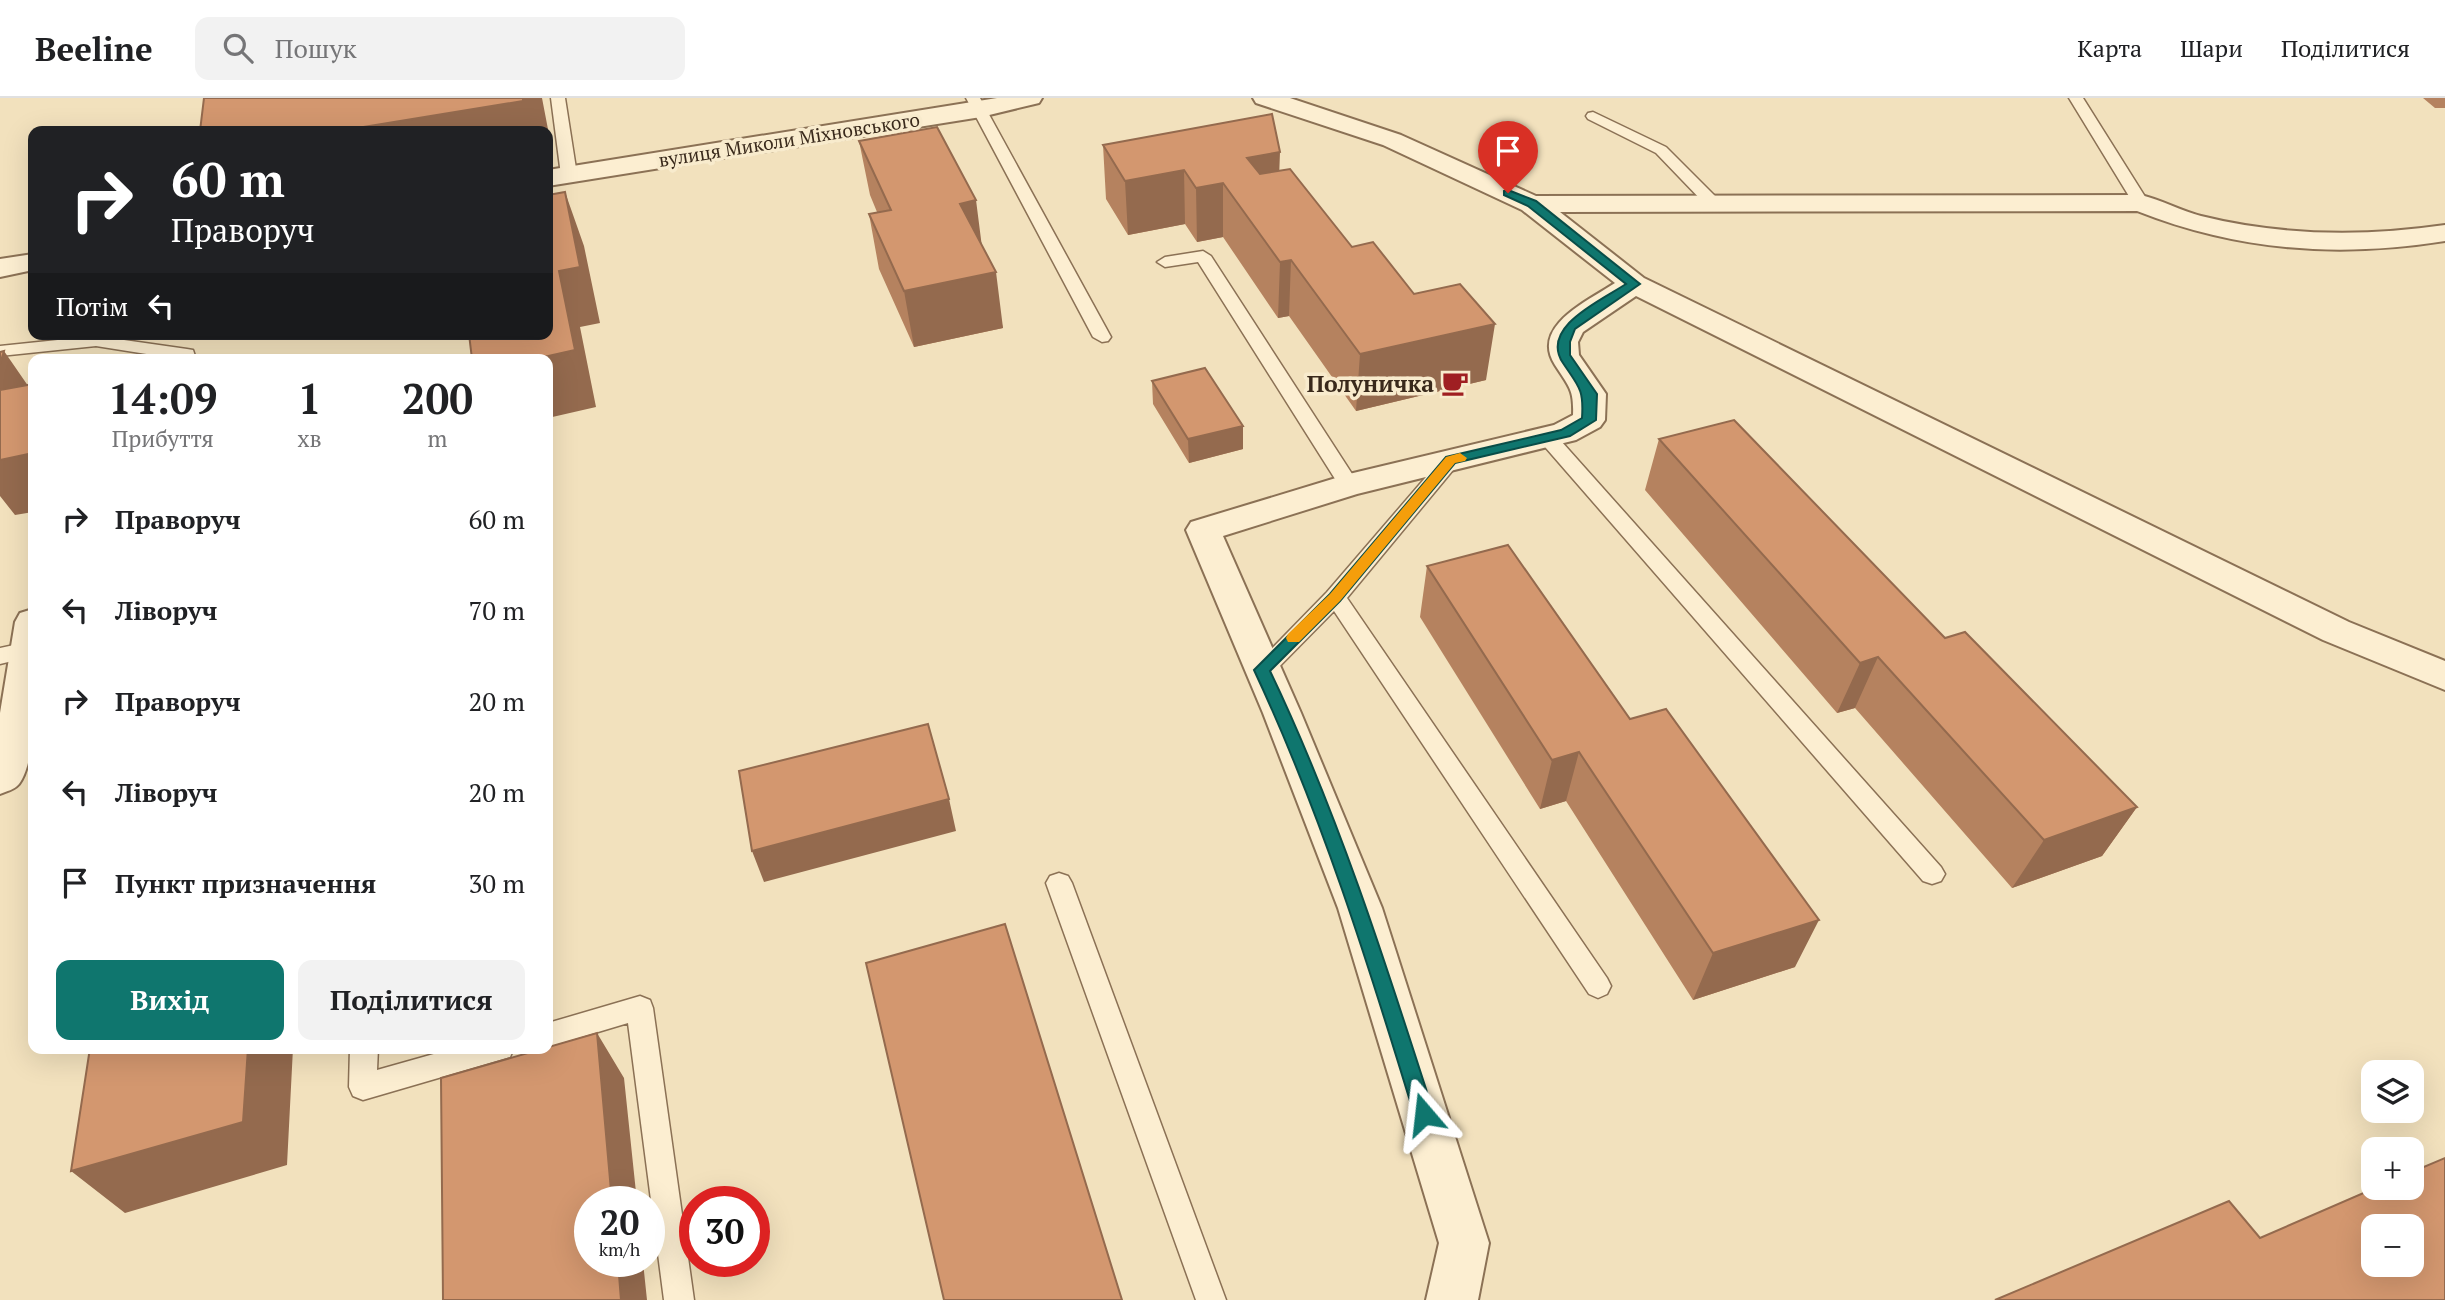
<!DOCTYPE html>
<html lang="uk">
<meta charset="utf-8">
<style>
:root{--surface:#fff;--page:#f2f2f2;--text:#202124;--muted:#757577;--line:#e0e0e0;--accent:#0f766e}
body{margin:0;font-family:"PT Serif",serif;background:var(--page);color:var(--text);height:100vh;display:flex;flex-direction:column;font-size:26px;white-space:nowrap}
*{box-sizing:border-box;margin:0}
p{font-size:23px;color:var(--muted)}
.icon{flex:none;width:38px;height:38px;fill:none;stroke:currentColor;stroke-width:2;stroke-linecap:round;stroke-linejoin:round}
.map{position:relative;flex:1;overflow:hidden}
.details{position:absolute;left:28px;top:256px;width:525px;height:700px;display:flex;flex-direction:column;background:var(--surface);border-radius:14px;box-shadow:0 7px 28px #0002}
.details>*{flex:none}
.banner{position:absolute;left:28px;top:28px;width:525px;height:214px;border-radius:14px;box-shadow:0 7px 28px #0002;background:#202124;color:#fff;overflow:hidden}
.buttons{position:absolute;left:2361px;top:962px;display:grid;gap:14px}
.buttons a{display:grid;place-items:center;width:63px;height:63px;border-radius:14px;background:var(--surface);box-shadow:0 7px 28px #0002;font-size:35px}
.speed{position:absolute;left:574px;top:1088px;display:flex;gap:14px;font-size:35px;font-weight:700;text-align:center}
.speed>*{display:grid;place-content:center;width:91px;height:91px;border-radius:50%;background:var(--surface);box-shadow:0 7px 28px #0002;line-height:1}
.speed small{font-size:18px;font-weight:400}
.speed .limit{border:10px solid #d22;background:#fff;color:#111}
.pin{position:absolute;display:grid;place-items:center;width:60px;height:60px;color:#fff;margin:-72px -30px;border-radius:50% 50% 50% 0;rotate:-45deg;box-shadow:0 0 7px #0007}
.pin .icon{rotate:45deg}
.me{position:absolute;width:77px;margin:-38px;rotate:343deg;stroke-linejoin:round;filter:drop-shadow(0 0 5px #0008)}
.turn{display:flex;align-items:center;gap:24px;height:147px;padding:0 28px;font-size:32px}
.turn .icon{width:91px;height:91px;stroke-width:2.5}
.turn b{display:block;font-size:49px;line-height:60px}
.then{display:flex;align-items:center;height:66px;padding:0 28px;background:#0003;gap:14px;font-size:26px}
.eta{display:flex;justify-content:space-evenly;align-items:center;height:119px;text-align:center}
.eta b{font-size:42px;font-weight:800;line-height:49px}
.cta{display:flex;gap:14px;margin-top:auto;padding:14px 28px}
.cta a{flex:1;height:80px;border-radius:14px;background:var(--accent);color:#fff;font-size:28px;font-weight:800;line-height:80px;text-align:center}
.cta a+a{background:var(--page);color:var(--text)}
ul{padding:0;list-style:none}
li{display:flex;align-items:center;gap:21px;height:91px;padding:0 28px}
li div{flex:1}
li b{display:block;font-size:26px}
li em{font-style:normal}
header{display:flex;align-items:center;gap:42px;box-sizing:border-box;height:98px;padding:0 35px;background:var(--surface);border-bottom:2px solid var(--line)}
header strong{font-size:33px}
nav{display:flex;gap:38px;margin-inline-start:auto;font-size:24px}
.search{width:490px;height:63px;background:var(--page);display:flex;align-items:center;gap:18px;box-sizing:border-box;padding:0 24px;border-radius:14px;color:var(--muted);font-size:26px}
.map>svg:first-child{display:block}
</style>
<header>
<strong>Beeline</strong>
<div class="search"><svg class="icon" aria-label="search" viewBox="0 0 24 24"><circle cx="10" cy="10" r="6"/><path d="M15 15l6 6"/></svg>Пошук</div>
<nav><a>Карта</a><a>Шари</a><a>Поділитися</a></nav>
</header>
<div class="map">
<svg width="2445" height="1202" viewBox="0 0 2445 1202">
<rect width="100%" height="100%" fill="#f2e1bd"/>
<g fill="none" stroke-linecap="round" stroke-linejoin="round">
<defs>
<path id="service" d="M551,0H565L577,77L575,80H563L561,77Z
M966,0H980L1111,239L1108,243L1102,244L1093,239Z
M2069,0H2083L2149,105L2147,108H2135Z
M1593,14L1666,49L1718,101L1720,104L1718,107H1706L1656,55L1588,21L1586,18L1588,15Z
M1203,153L1211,158L1356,382L1359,387L1356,392H1342L1198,164L1165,169L1157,164L1165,159Z
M96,238L187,251L193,252L196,261H178L96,248L0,258V248Z
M1546,332L1553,334L1941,769L1945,776L1941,783L1932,786L1923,783L1539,342L1536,338L1539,334Z
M1451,356L1458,358L1461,362L1458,366L1347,500L1607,880L1611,888L1607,896L1598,900L1589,896L1334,513L1270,578L1262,580L1254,578L1251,572L1327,494L1444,358Z
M28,544L33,546V558L0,566V550Z
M1059,775L1068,778L1072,785L1226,1202H1196L1046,785L1050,778Z
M640,898L650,902L653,910L694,1202H664L628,925L548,949V925Z
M350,950H378L377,972L455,950H514L510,959L500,962L363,1002L353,998L349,989Z"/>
<path id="minor" d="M997,0H1042L1039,5L981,19L548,88V72Z
M1253,0H1290L1401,37L1536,98L2141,97C2162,102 2181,113 2201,118C2282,138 2363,139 2445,127V143C2338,160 2238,153 2137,113L1560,114L1644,180L2349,524L2445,563V592L2323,542L1636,198L1583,234L1578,244L1579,257L1606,296L1605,322L1600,329L1576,342L1357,396L1223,438L1301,615L1382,810L1489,1145L1478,1202H1426L1439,1145L1338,810L1263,615L1186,432L1191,424L1349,376L1554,327L1573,317C1574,291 1569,289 1555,267C1530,228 1588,203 1615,185L1522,112L1383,47L1256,5Z
M33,156V172L0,179V161Z
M33,511C35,549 41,657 19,686C14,692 7,693 0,696V615L15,524L20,515Z"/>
</defs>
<!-- service casing -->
<use href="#service" stroke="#8b7155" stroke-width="3"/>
<!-- minor casing -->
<use href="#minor" stroke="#8b7155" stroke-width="4"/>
<!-- service -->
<use href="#service" fill="#fceed1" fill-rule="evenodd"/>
<!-- minor -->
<use href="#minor" fill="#fceed1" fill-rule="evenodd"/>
</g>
<!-- wall -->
<path fill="#b5825f" d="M2423,0H2445V10H2435Z
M859,43L982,147L1003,230L914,249L879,171L869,116L877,114L870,97Z
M1103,47L1279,73L1352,149L1414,196L1486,282L1356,313L1289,218L1278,220L1223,139L1197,144L1185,126L1128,137L1106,101Z
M1152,283L1243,351L1189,365L1153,306Z
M1659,341L1945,540L2137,709L2102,758L2012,790L1855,610L1837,615L1645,392Z
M1427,468L1795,869L1693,902L1566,703L1540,711L1420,519Z"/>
<!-- shaded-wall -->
<path fill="#946a4e" d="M523,0H542L551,47L548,48V33H339Z
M1280,54L1278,108L1247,60Z
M1184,72L1185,126L1128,137L1125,83Z
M1223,85V139L1197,144L1196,90Z
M565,94L584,148L600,225L580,229L596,309L548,320V261H535L559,173Z
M976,102L983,157L960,106Z
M1291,162L1289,218L1278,220L1280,164Z
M996,174L1003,230L914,249L904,193Z
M1495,226L1486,282L1356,313L1360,256Z
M4,253L33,295V414L15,417L0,398V266Z
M1243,328V351L1189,365L1188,341Z
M1878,559L1855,610L1837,615L1860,565Z
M1579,654L1566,703L1540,711L1552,662Z
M949,701L956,733L764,784L752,753Z
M2137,709L2102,758L2012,790L2044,742Z
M1819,822L1795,869L1693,902L1713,855Z
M597,935L624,980L637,1104H612Z
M248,950H293L287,1067L125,1115L71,1073Z
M618,1164H643L647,1202H621Z"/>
<!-- building -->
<path fill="#d3976f" stroke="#946a4e" stroke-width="2" fill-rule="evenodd" d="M204,0H523V3L339,33H200Z
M1272,16L1280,54L1247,60L1260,76L1290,71L1352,149L1373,144L1414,196L1460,186L1495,226L1360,256L1291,162L1280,164L1223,85L1196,90L1184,72L1125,83L1103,47Z
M937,29L976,102L960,106L996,174L904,193L869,116L891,112L859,43Z
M565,94L580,169L559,173L575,252L535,261H472L469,236H548V97Z
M4,253L0,266V254Z
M1205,270L1243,328L1188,341L1152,283Z
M33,286V355L0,362V292Z
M1734,322L1945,540L1965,534L2137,709L2044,742L1878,559L1860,565L1659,341Z
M1508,447L1630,621L1666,611L1819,822L1713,855L1579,654L1552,662L1427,468Z
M928,626L949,701L752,753L739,673Z
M1005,826L1122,1202H944L866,865Z
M597,935L612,1104H590V1164H618L621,1202H443L441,980Z
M90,950H248L243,1024L71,1073Z
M2445,1060V1202H1995L2229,1103L2260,1140L2375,1090H2412V1074ZM2373,1129H2412V1167H2373Z"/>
<!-- route -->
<path fill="#0f766e" stroke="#0a4d48" stroke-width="2" d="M1508,92L1536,103L1640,186L1575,231L1570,244V257L1597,296L1596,322L1570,338L1455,365L1340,503L1270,573C1338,715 1386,866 1434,1016L1431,1022L1424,1025L1417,1022L1414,1016C1368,865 1321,715 1254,572L1330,496L1446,359L1561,332L1582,320C1584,291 1579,289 1563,265C1539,229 1602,202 1626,186L1528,108L1504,97V93Z"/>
<!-- slow -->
<path fill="#f59e0b" d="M1460,355L1467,360L1465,363L1455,365L1340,503L1299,544H1288L1286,540L1288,536L1330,496L1446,359Z"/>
<!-- icons -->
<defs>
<symbol id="cafe-bare" viewBox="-9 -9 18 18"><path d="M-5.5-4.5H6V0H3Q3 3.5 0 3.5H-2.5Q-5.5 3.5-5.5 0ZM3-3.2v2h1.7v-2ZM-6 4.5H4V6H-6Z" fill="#9f1f22" stroke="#f8ebcd" stroke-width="2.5" paint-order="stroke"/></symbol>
</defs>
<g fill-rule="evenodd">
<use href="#cafe-bare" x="1436" y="266" width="38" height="38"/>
</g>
<g text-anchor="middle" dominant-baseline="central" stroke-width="7" stroke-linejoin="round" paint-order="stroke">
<!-- far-street labels -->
<g font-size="19" fill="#39291b" stroke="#f8ebcd">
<text transform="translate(789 41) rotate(-9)">вулиця Миколи Міхновського</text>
</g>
<!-- poi labels -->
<g font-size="23" font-weight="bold" fill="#39291b" stroke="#f8ebcd" text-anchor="end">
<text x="1434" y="285">Полуничка</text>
</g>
</g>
</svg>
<div class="buttons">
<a><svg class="icon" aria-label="layers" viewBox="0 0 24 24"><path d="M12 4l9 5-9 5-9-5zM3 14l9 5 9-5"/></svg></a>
<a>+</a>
<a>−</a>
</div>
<div class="speed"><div>20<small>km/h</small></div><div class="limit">30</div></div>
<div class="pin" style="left:1508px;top:95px;background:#d93025"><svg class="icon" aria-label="arrive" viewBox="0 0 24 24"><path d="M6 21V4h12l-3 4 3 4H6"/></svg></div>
<svg class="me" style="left:1424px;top:1016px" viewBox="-20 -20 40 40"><path d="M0-17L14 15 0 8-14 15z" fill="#0f766e" stroke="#fff" stroke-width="4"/></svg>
<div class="banner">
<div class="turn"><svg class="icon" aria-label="right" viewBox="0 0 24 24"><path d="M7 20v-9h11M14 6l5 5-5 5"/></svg><div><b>60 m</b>Праворуч</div></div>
<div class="then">Потім<svg class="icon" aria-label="left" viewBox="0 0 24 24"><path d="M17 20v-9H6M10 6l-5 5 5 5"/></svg></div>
</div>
<section class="details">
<div class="eta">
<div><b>14:09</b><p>Прибуття</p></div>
<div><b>1</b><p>хв</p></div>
<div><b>200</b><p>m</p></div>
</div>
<ul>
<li><svg class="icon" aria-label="right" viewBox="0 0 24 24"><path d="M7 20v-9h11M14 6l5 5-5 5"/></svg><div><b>Праворуч</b></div><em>60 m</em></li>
<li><svg class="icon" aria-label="left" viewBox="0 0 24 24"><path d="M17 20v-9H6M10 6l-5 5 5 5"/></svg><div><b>Ліворуч</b></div><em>70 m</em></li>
<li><svg class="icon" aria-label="right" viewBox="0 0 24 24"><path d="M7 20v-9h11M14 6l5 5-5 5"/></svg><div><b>Праворуч</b></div><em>20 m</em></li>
<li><svg class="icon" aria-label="left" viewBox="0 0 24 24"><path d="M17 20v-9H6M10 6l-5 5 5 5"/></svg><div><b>Ліворуч</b></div><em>20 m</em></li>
<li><svg class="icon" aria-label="arrive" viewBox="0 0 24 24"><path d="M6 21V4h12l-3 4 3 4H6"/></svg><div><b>Пункт призначення</b></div><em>30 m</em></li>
</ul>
<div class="cta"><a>Вихід</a><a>Поділитися</a></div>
</section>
</div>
